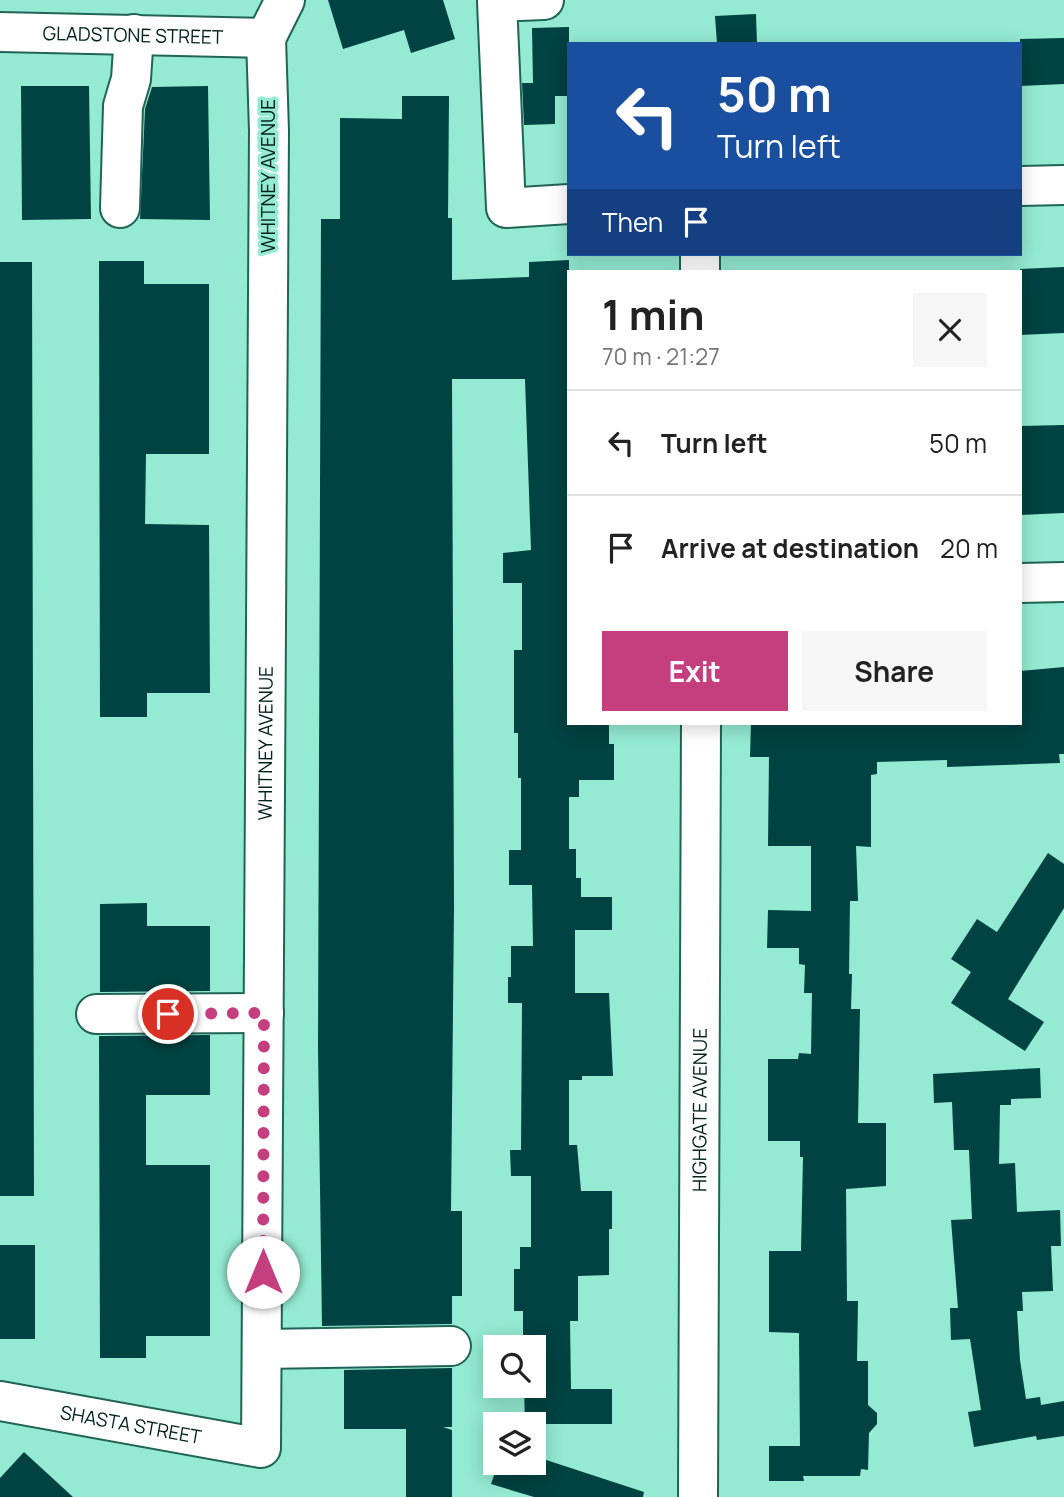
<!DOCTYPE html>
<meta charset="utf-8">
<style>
:root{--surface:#fff;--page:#f6f6f6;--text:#222;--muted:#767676;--line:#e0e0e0;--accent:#c53f7f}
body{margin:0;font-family:Manrope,sans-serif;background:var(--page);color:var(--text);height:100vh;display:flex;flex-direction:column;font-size:26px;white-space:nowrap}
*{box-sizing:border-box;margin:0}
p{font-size:23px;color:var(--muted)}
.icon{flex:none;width:38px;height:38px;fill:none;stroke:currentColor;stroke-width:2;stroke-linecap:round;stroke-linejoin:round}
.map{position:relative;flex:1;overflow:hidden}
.details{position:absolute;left:567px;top:270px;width:455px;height:455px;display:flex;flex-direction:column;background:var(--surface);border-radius:0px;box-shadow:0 4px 18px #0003}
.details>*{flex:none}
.hud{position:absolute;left:567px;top:42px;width:455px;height:214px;border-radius:0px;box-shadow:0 4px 18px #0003;background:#1a4fa0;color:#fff;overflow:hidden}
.fabs{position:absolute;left:483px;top:1335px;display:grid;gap:14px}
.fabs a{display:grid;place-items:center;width:63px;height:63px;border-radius:0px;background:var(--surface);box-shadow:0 4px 18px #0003;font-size:35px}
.pin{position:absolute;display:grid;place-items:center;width:60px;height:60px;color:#fff;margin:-30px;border:4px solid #fff;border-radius:50%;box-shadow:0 2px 7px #0007}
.me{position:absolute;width:77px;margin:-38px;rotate:0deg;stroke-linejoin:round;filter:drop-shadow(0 0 5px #0008)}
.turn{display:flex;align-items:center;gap:24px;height:147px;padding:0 35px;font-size:32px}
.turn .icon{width:91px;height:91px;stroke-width:2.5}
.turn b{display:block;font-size:49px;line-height:60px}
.then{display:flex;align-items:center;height:66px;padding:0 35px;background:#0003;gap:14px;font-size:26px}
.round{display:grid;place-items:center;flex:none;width:74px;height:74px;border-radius:0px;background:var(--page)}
.overview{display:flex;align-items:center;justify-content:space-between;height:119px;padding:0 35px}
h1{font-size:42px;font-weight:700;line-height:52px}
.button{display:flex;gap:14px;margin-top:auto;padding:14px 35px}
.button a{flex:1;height:80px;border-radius:0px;background:var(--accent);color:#fff;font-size:28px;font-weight:700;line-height:80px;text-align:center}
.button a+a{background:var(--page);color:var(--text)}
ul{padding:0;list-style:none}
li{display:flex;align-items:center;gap:21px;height:105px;padding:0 35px;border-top:2px solid var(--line)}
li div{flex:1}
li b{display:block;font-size:26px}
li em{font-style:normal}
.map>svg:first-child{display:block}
</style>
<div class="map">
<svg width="1064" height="1497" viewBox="0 0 1064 1497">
<rect width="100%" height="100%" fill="#94ead2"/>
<!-- building -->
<path fill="#014242" d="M328,0H443L455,39L411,53L404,30L343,49Z
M756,14L757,44H717L715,16Z
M569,27V96H555V124L524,125L522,83H533L532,28Z
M1064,38V84L1020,86V39Z
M21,86H89L91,219L22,220Z
M208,86L210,220L140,219L145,109L152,87Z
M402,96H449L448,218H452V280L529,277V262L569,260V723H609V744H614V780H579V797H569V849H576V878H581V897H612V930H575V993H609L613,1076H582V1080H569V1145H577L581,1191H612V1229H609V1275L578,1276V1321H570L571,1389H612V1424H525L524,1386H534V1348H523V1311H514V1269H520V1247H531V1176H511L510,1150H521L522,1003H508V977H511V946H533L532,885H509V850H521V778H518V733H514V650H522V583H503V553L531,550L525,379H452L454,907L451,1211H462V1296H452V1324L322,1326L318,1048L321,219H340V118L402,119Z
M99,261H144V284H209V454H146L145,524L209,525L210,693H147V717H100Z
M0,262H32L34,1196H0Z
M1064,267V333L1020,335V269Z
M1064,425V513L1020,515V426Z
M1064,667V754H1059L1060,763L947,767V760L877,762V774L871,775V847L856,846L858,901H850L849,974H852L851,1009H860L858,1123H886V1186L846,1189L847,1301H858L857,1361H868V1405L877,1413V1424L869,1433L868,1470L861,1469L860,1476H803L804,1481H769V1446H800L799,1333L769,1332V1251H801L803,1157H800V1141H768V1059H798L799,1053L811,1054L812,993H804L805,965L799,964V948H767L768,910L811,911V846H768L769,757H750L751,723H1020V671Z
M1048,853L1064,864V908L1008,999L1044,1022L1025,1051L951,1003L971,972L951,959L977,919L997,932Z
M147,903V926H210V991L100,992V904Z
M210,1035V1095H146V1165H210V1336H146V1358H100L99,1036Z
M1040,1068L1041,1098L1011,1099V1105H1000L999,1164L1015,1163L1017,1212L1060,1210L1061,1246H1051L1053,1291L1022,1292L1023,1311H1017L1020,1360L1026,1399L1040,1397L1041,1405L1064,1401V1436L1037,1440L1036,1436L974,1447L968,1412L981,1410L970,1339L951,1340L950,1308H958L951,1220L972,1219L969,1150H954L952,1102L934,1103L933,1074Z
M0,1245H35V1339H0Z
M452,1368V1427H443L452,1430V1497H406V1429H344V1370Z
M24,1452L73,1497H0V1478Z
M534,1456L644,1492L643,1497H534L491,1484L498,1463H534Z"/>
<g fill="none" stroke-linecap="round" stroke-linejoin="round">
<defs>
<g id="minor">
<path d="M544,0L497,2L506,208L569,204"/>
<path id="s1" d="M0,32L266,38"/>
<path d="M1020,186L1064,185"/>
<path d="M120,208L123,106L131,79L134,34"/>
<path d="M700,254V271"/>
<path d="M1020,583L1064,582"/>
<path d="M96,1014L264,1013"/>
<path d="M262,1349L451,1346"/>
<path id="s2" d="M0,1401L261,1448L269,131L266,38L285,0"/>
<path id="s3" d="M698,1497L701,723"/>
</g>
</defs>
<!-- minor casing -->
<use href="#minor" stroke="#216455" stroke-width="42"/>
<!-- minor -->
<use href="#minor" stroke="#fff" stroke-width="38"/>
</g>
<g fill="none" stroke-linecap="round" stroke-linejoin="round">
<!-- route -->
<path stroke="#c53f7f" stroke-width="12" stroke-dasharray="0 21.6" d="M168,1014L264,1013L263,1272"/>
</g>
<g text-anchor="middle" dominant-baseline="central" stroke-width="7" stroke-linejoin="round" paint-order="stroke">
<!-- street labels -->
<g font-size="19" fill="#002119" stroke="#94ead2">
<text stroke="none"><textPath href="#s1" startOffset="133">GLADSTONE STREET</textPath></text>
<text transform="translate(268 176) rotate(-90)">WHITNEY AVENUE</text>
<text stroke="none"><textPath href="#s2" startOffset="970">WHITNEY AVENUE</textPath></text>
<text stroke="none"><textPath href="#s3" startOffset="387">HIGHGATE AVENUE</textPath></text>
<text stroke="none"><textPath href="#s2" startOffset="133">SHASTA STREET</textPath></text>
</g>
</g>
</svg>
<div class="fabs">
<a><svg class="icon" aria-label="search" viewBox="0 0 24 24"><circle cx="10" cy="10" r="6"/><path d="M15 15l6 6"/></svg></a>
<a><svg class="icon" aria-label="layers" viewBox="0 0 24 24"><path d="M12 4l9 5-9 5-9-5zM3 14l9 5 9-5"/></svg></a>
</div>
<div class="pin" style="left:168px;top:1014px;background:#d93025"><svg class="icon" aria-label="arrive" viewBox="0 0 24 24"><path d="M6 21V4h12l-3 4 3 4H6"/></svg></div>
<svg class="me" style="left:263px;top:1272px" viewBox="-20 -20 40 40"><circle r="19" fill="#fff"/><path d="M0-13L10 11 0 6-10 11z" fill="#c53f7f"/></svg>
<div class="hud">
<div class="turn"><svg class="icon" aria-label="left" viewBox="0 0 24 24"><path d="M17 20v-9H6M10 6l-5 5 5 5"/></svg><div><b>50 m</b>Turn left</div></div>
<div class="then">Then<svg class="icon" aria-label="arrive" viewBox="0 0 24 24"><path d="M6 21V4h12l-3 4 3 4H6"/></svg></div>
</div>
<section class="details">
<div class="overview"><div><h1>1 min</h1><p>70 m · 21:27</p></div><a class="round"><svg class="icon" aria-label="close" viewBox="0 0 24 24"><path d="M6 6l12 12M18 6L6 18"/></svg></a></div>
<ul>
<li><svg class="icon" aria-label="left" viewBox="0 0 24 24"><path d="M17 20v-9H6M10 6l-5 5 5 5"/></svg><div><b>Turn left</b></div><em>50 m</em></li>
<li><svg class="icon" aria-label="arrive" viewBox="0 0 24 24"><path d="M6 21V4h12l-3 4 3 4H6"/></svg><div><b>Arrive at destination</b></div><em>20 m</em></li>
</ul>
<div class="button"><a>Exit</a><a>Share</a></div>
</section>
</div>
